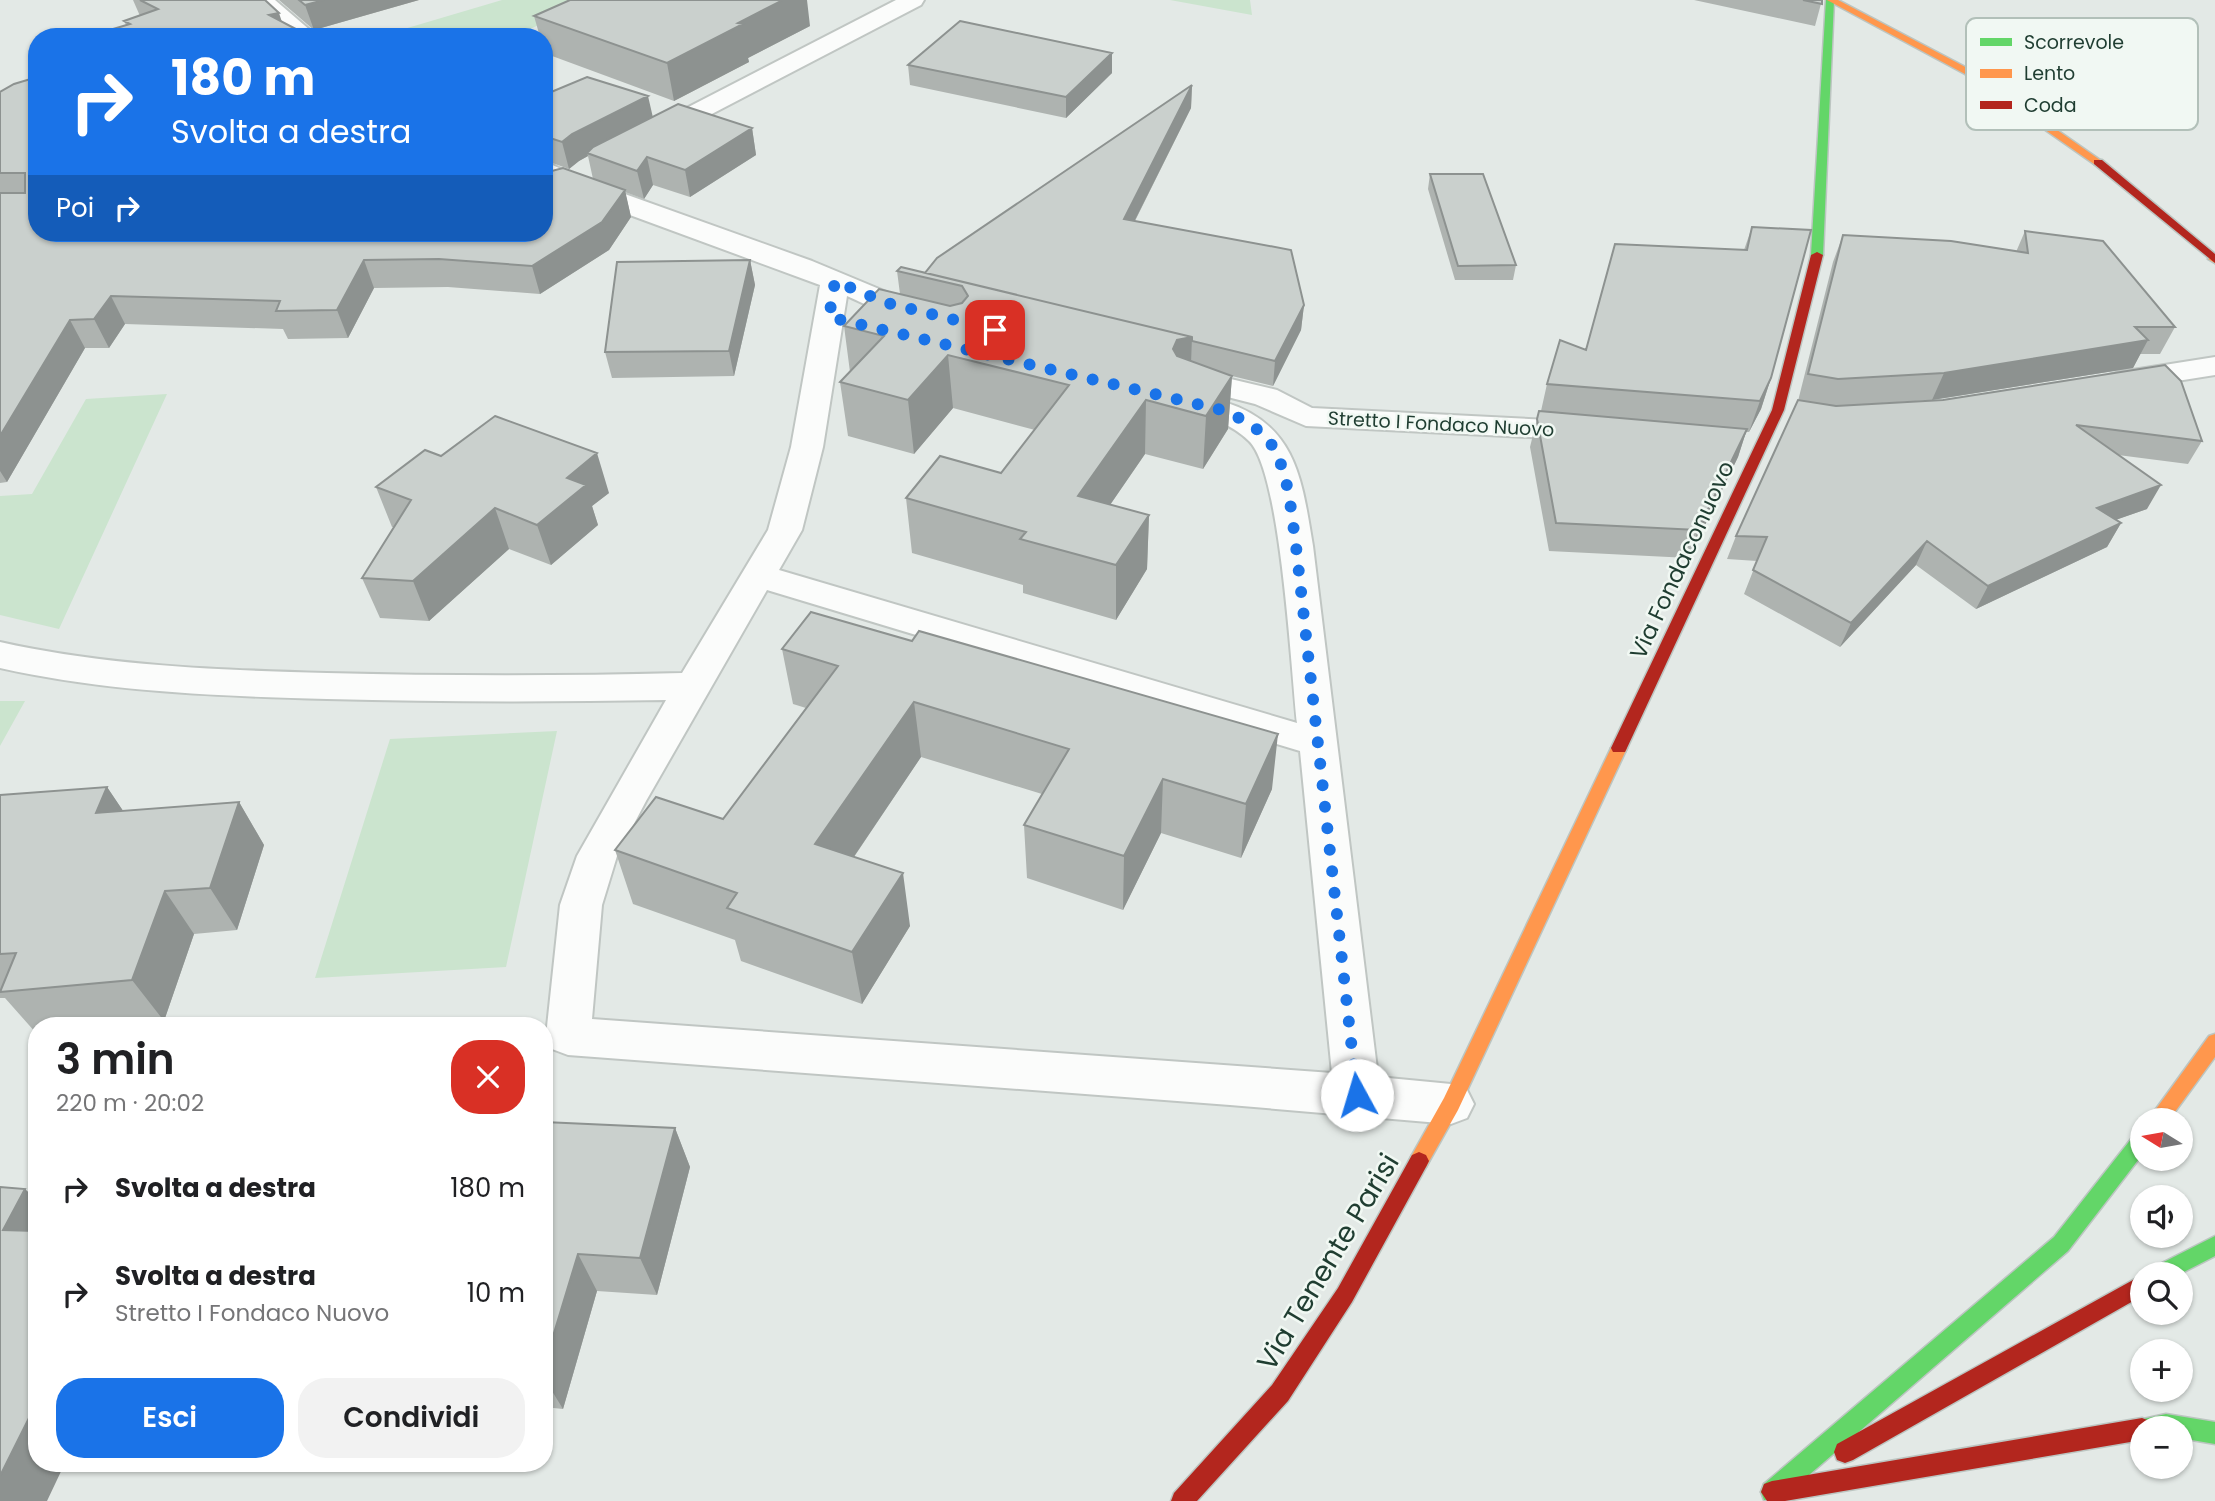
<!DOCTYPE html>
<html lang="it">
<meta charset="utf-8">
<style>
:root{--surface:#fff;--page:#f2f2f2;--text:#202124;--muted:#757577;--accent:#1a73e8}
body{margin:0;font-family:Poppins,sans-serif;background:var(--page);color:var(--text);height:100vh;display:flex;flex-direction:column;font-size:26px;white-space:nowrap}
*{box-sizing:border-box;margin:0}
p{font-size:23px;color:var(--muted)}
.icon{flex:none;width:38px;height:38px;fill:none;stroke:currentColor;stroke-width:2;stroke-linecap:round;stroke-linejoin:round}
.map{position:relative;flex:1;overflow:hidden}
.drawer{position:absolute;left:28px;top:1017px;width:525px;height:455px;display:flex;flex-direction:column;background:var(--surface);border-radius:28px;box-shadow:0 2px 5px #0004}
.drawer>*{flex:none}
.hud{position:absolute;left:28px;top:28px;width:525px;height:214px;border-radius:28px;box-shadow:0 2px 5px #0004;background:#1a73e8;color:#fff;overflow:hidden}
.needle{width:46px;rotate:281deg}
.tools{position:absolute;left:2130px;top:1108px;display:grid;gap:14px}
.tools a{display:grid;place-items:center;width:63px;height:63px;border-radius:50%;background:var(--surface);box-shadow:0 2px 5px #0004;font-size:35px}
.pin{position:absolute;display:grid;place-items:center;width:60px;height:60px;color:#fff;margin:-30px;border-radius:14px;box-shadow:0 4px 10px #0006}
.me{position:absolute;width:77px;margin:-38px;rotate:354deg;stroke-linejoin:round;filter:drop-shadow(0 0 5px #0008)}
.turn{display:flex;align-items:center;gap:24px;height:147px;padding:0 28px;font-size:32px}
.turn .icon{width:91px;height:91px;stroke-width:2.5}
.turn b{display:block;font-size:49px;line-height:60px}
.then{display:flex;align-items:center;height:66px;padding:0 28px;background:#0003;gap:14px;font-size:26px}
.round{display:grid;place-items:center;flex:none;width:74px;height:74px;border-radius:28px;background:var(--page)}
.overview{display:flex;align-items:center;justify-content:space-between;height:119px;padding:0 28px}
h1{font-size:42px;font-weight:600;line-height:52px}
.button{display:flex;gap:14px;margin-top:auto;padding:14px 28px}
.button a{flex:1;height:80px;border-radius:28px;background:var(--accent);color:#fff;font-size:28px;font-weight:600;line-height:80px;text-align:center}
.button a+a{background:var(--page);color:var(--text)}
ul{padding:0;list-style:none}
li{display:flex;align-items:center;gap:21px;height:105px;padding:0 28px}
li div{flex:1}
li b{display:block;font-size:26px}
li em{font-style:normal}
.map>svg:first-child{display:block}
</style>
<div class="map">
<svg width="2215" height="1501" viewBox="0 0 2215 1501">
<rect width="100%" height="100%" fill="#e3e9e6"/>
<!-- green -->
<path fill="#cbe4ce" d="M502,0H592L513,37H377Z
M1170,0H1250L1252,15Z
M167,394L59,629L0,615V496L32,494L86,399Z
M0,701H25L0,746Z
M557,731L506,967L315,978L390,739Z"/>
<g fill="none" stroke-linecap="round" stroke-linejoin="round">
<defs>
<path id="street" d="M251,0H275L318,37H291Z
M896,0H924L921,5L660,141L651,143L642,141L639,136L642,131Z
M544,161L580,178L812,261L896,296L932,305L936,311L932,317C905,324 871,307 847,296L823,447L802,530L779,570L1297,723C1291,670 1281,471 1249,441C1230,422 1202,415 1177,408L1173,401L1177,394C1193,390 1208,397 1224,402C1297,424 1302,481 1313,546L1378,1077L1451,1084L1467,1090L1474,1104L1467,1118L1451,1124L1230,1105L568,1055L552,1049L546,1036L560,905L577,856L666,700C553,702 440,702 327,699C218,696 107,692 0,668V642C107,666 218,670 327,673C446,676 563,676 682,673L768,530L791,447L820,285L562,190L544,180ZM767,590L1300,751L1332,1073L592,1019L602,905L617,856L646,801Z
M2215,357V375L2120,390L2109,387L2105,381L2109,375L2120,372Z
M1180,367L1277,390L1312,408L1588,422L1599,424L1604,431L1599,438L1588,440L1306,426L1255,404L1169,382L1165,376L1169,370Z"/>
<path id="fast" d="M1826,0H1834L1823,255L1817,258L1811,255Z
M2142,1131V1155L2068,1251L1780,1500H1764L1761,1492L1764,1484L2054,1237L2135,1134Z
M2215,1236V1256L2180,1274H2151L2154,1267Z
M2166,1414L2215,1422V1444L2180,1438V1428H2142V1437L2139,1436L2136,1428L2139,1420Z"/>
<path id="slow" d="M1827,0H1838L1971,70L2103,162L2094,164L1965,74Z
M2215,256V263L2208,259Z
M1619,742L1627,748L1458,1110L1426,1167L1419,1170L1412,1167L1409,1161L1412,1155L1444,1098L1611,748Z
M2215,1034V1057L2169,1120H2148L2209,1036Z"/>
<path id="jam" d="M2094,160H2102L2215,254V263L2094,164Z
M1817,252L1823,255L1784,410L1627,748L1625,752H1613L1611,748L1772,410L1811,255Z
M1419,1152L1426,1155L1429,1161L1426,1167L1352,1302L1288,1401L1197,1501H1171L1174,1493L1272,1385L1338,1288L1412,1155Z
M2142,1275V1296L1853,1460L1845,1463L1837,1460L1834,1452L1837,1444Z
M2142,1418L2150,1421L2153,1428H2142V1440L1785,1501H1767L1761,1492L1764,1484L1772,1481Z"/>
</defs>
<!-- street casing -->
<use href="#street" stroke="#c0c6c3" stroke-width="4"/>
<!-- fast casing -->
<use href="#fast" stroke="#bcc5c1" stroke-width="3"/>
<!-- slow casing -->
<use href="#slow" stroke="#bcc5c1" stroke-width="3"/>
<!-- jam casing -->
<use href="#jam" stroke="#bcc5c1" stroke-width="3"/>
<!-- street -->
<use href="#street" fill="#fbfcfb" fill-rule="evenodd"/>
<!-- fast -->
<use href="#fast" fill="#63d668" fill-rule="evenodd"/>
<!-- slow -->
<use href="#slow" fill="#ff974d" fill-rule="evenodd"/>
<!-- jam -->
<use href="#jam" fill="#b3261e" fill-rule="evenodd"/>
</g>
<!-- wall -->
<path fill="#aeb3b0" d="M133,0H265L126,25L124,21L140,16Z
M279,0H419L314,30Z
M1694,0H1822L1815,26Z
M534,16L810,26L748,58L749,62L674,101L544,53V37H540Z
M908,65L1112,73L1066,118L910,85Z
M37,77V233L593,179L588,156L579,161L569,169L544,160V95L653,117L752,128L756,155L690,197L653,185L644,199L625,192L631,217L609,250L540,294L448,287L374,288L348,338L288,339L283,329L125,324L109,348H85L7,482L0,483V92Z
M1192,85L1191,108L1135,221L1304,305L1301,330L1273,386L1232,376L1228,429L1203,469L1145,454L1110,505L1149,515L1147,569L1116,620L1023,593V585L912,553L906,498L1001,473L1035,430L953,408L914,454L848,436L840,382L850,372L844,326L900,294L897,271L925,273Z
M1430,174L1516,265L1513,280H1455L1428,189Z
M1752,227L1771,378L1761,409L1749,432H1746L1738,457L1689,558L1549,551L1530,447L1537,419L1541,411L1547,384L1586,350L1744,250Z
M2025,231L2175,327L2160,354H2140L2133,368L1932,400L1833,406L1943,400L2202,441L2188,464L2118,455L2147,509L2115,520L2121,523L2107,547L1976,609L1916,565L1840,647L1744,594L1757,561L1727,559L1736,536L1798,401L1833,262L1843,235L2016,252Z
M750,260L755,285L734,376L612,378L605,352Z
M441,456L609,493L592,506L598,525L551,565L509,549L429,621L380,618L362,578L394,527H392L376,487Z
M782,649L1272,789L1241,858L1161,833L1123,910L1027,878L1024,825L1042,794L921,757L854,857L910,926L862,1004L741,961L735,940L633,904L615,850L723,819L806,708L793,704Z
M107,787L123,811L239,802L264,845L237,930L194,934L164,1021L119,1026H37V1033H36L5,998H0V795Z
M544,1122L675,1128L690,1167L657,1295L597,1291L563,1409L544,1407Z"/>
<!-- shaded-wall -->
<path fill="#8d9290" d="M324,0H419L314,30L305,5Z
M783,0H807L810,26L748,58L749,62L674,101L667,63L738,23Z
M279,13L287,37L269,15Z
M1112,53V73L1066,118V97Z
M1192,85L1191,108L1124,242V219Z
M648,96L654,122L587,153L588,156L579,161L569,169L562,142L572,134Z
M752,128L756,155L690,197L685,170Z
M647,157L653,185L644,199L637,171Z
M625,190L631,217L609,250L540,294L532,266Z
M364,260L374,288L348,338L337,310Z
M750,260L755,285L734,376L729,351Z
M111,296L125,324L109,348L94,319Z
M1304,305L1301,330L1273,386L1275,361Z
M70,320L85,348L7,482L0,471V436Z
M1192,337L1190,390L1173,349L1177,340Z
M2148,340L2133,368L1932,400L1944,373Z
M948,355L953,408L914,454L908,400Z
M1232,376L1228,429L1203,469L1206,416Z
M1771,378L1761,409L1749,432L1760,401Z
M1146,400L1145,454L1079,550L1078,496Z
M1747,429L1738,457L1689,558L1698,530Z
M597,453L609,493L592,506L598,525L551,565L537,525L567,478Z
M2161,485L2147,509L2084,531L2097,508Z
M495,508L509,549L429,621L413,581Z
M1149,515L1147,569L1116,620V565Z
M2121,523L2107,547L1976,609L1988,586Z
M1927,541L1916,565L1840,647L1851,623Z
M914,702L921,757L826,898L815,844Z
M1278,734L1272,789L1241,858L1246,804Z
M1163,779L1161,833L1123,910L1124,856Z
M107,787L136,830L96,813Z
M239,802L264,845L237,930L210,888Z
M903,873L910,926L862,1004L852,952Z
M165,891L194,934L164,1021L132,980Z
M675,1128L690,1167L657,1295L640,1258Z
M25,1189L37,1200V1262L3,1230Z
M578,1254L597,1291L563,1409L544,1378V1366Z
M37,1402V1463H65L47,1501H0V1476Z"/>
<!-- building -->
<path fill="#cad0cd" stroke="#8d9290" stroke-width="2" d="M140,0H265L279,13L269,15L311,37H86L130,24L124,21L158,9Z
M299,0H324L305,5Z
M570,0H783L738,23L743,24L667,63L534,16Z
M1803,0H1822V4Z
M960,21L1112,53L1066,97L908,65Z
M37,77V233H544V173L563,168L625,190L602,222L532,266L439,259L364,260L337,310L276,311L280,301L111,296L94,319L70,320L0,436V193H25V173H0V92L14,84Z
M587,77L648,96L572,134L562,142L544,136V95Z
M1192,85L1124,219L1291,250L1304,305L1275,361L1192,341V337L925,273L937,258Z
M678,104L752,128L685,170L647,157L637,171L587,153L593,147Z
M1430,174H1483L1516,265L1458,266Z
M1752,227L1811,230L1771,378L1760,401L1547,384L1560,340L1586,350L1615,244L1747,250Z
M2025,231L2103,241L2175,327H2135L2148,340L1944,373L1838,379L1808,374L1843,235L1951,241L2028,253Z
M750,260L729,351L605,352L617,262Z
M901,267L1192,337L1177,340L1173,349L1177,356L1232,376L1206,416L1146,400L1078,496L1149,515L1116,565L1020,539L1026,532L906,498L940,456L1001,473L1069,385L948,355L908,400L840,382L884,336L844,326L879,289L950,306L962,303L968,296L962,286L897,271Z
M2165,365L2181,381L2202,441L2076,425L2161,485L2097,508L2121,523L1988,586L1927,541L1851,623L1753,570L1767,537L1736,536L1798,400L1836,406L1943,400Z
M1539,411L1747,429L1698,530L1556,523L1537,419Z
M495,416L597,453L567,478L586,485L537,525L495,508L413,581L362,578L411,500L376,487L425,450L441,456Z
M811,612L912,641L919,631L1278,734L1246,804L1163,779L1124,856L1024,825L1069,749L914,702L815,844L903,873L852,952L727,908L737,893L615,850L656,797L723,819L838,666L782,649Z
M107,787L96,813L239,802L210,888L165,891L132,980L0,992L16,953L0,954V795Z
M544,1122L675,1128L640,1258L578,1254L544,1366Z
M0,1187L25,1189L3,1230L37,1231V1402L0,1476Z"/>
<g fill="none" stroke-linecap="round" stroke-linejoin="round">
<!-- route -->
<path stroke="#1a73e8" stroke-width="12" stroke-dasharray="0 21.6" d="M995,330L887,303L835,281L829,317L1222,410C1235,416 1249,422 1260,432C1288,453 1291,513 1296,546L1357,1095"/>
</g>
<g text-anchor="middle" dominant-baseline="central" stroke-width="5" stroke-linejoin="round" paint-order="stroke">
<!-- far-street labels -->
<g font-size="19" fill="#1f3d31" stroke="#f1f8f3">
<text transform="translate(1441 424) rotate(3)">Stretto I Fondaco Nuovo</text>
</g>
<!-- street labels -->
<g font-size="23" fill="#1f3d31" stroke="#f1f8f3">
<text transform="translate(1682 560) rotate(-65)">Via Fondaconuovo</text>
</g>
<!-- near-street labels -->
<g font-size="28" fill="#1f3d31" stroke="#f1f8f3">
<text transform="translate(1328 1262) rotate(-59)">Via Tenente Parisi</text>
</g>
</g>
<!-- legend -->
<rect x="1966" y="18" width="232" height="112" rx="10" fill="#f1f8f3" stroke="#b2c0b9" stroke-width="2"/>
<rect x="1980" y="38" width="32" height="8" fill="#63d668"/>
<rect x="1980" y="69" width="32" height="9" fill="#ff974d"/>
<rect x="1980" y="101" width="32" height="8" fill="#b3261e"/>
<g font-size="19" fill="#1f3d31">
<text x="2024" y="49">Scorrevole</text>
<text x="2024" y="80">Lento</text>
<text x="2024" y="112">Coda</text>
</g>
</svg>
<div class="tools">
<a><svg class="needle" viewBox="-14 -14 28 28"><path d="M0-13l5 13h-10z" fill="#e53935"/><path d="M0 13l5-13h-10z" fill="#757577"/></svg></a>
<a><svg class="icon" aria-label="sound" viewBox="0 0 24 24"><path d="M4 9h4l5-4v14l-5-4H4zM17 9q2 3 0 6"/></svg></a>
<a><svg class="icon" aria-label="search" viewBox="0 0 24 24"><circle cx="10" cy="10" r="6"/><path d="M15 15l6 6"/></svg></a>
<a>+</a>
<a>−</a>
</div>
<div class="pin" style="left:995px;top:330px;background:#d93025"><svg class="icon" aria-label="arrive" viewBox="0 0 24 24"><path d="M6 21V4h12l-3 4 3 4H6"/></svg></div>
<svg class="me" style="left:1357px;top:1095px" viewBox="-20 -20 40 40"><circle r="19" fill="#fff"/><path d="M0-13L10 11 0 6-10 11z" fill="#1a73e8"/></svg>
<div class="hud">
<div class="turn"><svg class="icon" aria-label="right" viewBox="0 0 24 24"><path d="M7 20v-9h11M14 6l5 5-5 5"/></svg><div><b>180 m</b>Svolta a destra</div></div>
<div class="then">Poi<svg class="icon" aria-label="right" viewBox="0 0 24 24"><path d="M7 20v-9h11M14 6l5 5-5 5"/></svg></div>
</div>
<section class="drawer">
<div class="overview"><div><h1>3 min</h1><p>220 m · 20:02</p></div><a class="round" style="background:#d93025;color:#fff"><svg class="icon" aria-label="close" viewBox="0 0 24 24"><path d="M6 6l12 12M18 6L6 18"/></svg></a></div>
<ul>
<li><svg class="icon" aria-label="right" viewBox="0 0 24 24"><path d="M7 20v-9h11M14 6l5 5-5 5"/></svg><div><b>Svolta a destra</b></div><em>180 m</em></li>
<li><svg class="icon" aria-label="right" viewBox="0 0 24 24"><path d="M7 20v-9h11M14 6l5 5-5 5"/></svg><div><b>Svolta a destra</b><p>Stretto I Fondaco Nuovo</p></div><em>10 m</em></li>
</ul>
<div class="button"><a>Esci</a><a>Condividi</a></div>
</section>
</div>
